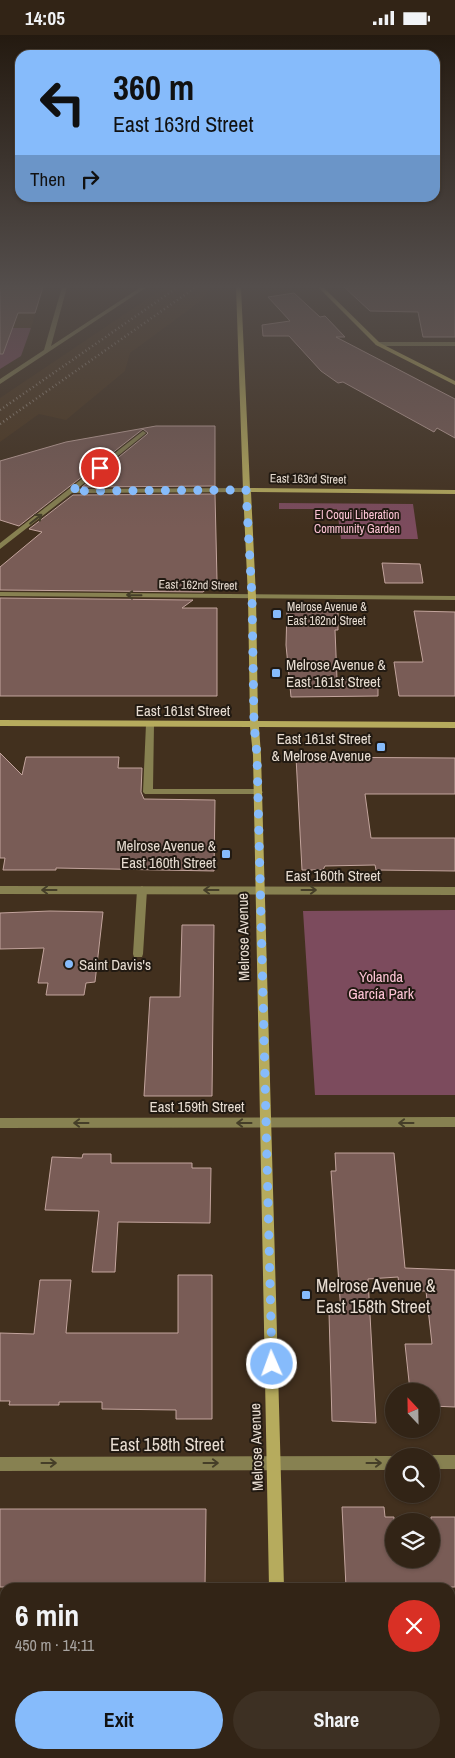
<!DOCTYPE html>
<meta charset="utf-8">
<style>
:root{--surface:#322416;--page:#3d3023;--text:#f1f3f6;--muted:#a8a4a1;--line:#4d4135;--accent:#86bbfb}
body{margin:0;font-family:"Archivo Narrow",sans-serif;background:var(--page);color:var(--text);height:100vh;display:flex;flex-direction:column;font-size:19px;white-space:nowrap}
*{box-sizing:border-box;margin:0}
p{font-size:16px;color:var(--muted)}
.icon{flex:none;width:28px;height:28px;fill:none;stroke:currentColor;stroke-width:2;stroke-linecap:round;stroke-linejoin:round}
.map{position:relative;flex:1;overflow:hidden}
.details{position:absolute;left:0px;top:1548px;width:455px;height:176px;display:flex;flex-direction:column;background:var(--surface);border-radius:15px 15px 0 0;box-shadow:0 1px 4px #0004,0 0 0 1px var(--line)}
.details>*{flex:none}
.top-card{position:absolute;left:15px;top:15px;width:425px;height:152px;border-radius:15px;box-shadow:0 1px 4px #0004,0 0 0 1px var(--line);background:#86bbfb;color:#111;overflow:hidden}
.needle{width:32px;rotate:338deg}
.controls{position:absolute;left:385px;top:1348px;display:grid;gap:10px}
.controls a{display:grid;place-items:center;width:55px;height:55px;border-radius:50%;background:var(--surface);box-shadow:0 1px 4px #0004,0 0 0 1px var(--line);font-size:25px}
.pin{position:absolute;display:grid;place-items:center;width:42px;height:42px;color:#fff;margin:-21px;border:2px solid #fff;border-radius:50%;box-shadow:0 1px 5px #0007}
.me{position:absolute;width:55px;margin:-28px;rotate:358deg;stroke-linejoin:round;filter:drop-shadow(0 0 4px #0008)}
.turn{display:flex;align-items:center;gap:18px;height:105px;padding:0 15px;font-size:22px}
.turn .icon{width:65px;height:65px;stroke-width:2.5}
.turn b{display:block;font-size:35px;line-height:42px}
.then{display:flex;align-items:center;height:48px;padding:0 15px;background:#0003;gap:10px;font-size:19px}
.round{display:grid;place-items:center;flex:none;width:52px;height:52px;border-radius:26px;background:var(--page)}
.headline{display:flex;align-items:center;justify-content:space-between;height:85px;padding:0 15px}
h1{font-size:30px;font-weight:700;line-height:38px}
.action{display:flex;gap:10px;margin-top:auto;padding:10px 15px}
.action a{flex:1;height:58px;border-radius:30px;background:var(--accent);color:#111;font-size:20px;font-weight:700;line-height:58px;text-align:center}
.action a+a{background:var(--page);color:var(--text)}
.status{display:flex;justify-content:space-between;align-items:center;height:35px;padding:0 25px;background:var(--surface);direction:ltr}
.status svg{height:14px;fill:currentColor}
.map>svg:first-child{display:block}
</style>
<div class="status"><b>14:05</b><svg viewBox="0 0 49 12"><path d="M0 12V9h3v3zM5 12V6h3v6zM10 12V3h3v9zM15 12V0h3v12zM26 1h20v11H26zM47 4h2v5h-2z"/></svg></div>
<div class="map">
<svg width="455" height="1723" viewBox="0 0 455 1723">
<rect width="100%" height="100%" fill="#42301e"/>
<!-- built -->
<path fill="#4c361e" d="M0,252H44L31,293H0Z
M165,252H212L198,268L130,318L125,336L66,385L39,379L0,407V363Z"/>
<!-- green -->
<path fill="#7c4b5d" d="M0,293H31L21,321L0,334Z
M279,468L413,469L418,504H341L337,474H279Z
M455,875V1060H315L303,876Z"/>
<!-- building -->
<path fill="#795c56" stroke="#c3a49d" d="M0,252H43L35,278H18L3,319H0Z
M344,252H455V302H423L418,277L370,276Z
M294,258L320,282L325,281L345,302H336L455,364V403L437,393L434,397L343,347L338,348L321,336L289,301H263L262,290L290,286L268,262Z
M156,391H215V451L82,452L146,400L148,398L143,394L19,491L0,485V426L66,407Z
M215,459L217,545L203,557L0,555V532L42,497L29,494L73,460Z
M382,528L420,529L423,548H385Z
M0,563L193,565L182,573H217V661H0Z
M287,575L338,576V595H335L337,644L378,645V661L291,662L286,610Z
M414,576L455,577V661H399L394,627H423Z
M0,718L22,740L26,722H119L118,733H142L141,757L144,764L215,765L214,836L56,833V835H3L5,823H0Z
M296,722L455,723V759H365L371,803H455V836L376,835L375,830L325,831L323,835H302Z
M50,876L103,877L95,947L86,948L84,960H46L48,948H38L44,913L0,914V878Z
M182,890H214L212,1061H144L150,962H180Z
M335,1118H394L405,1233L455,1235V1372L431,1371V1356H410L405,1309H432L426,1256H400L398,1242L368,1244L376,1388L332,1386L329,1278H341L331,1136H336Z
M83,1119H111V1128H192V1133H211L210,1188L118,1187L115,1237H92L99,1176L45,1175L52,1122L82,1123Z
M178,1240H212V1384H176V1375L102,1374V1367H59V1370H9L10,1366H0V1298L34,1299L40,1245H71L66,1298H178Z
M342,1472H384L385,1482H394V1524H431V1482H455V1552H346Z
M0,1474H206L205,1552H0Z"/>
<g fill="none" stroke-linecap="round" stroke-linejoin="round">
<!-- lane -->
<path fill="#878151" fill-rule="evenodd" d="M150,686L154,689L153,754H258L263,757L261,759H145L143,757L146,689Z
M142,851L147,855L143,919L142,922H134L133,919L137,855Z"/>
<!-- street -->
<path fill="#878151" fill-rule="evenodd" d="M62,252H67L51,311L141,252H147L0,349V344L44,315Z
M455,307V311H378L375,309L378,307Z
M143,396L146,398L145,399L77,454L246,453L249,455L246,457L72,458L0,514V508Z
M0,557L455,561V565L0,561Z
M0,851L455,852V860L0,859Z
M455,1082V1092L0,1093V1083Z
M431,1420H455V1434H431V1421H427Z
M394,1421V1435L0,1436V1422Z"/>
<!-- secondary -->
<path fill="#b6ab5d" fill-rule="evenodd" d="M236,252H241L250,453L455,455V459L251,457L256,562L258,686L455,687V693L259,692L261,720L284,1552H269L253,720L250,692L0,691V685L250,686L248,562L243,455Z
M318,252H323L380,308L455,346V350L376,310Z
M274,1719H290V1723H274Z"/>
<!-- rail -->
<path stroke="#97897a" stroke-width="2.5" stroke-dasharray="1 3" stroke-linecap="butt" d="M0,375L178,252
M0,389L196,252"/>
</g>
<!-- one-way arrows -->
<defs><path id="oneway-shaft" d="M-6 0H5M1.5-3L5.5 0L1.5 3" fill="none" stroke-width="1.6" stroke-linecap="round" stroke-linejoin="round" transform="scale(1.25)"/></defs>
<g stroke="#453e28">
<use href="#oneway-shaft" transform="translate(36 484) rotate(-38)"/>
<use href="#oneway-shaft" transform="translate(134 560) rotate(-179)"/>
<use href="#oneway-shaft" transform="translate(49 855) rotate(-180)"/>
<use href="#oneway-shaft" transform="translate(211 855) rotate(-180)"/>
<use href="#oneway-shaft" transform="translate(309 855)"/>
<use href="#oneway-shaft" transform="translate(81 1088) rotate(-180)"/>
<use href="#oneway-shaft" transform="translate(244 1088) rotate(180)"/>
<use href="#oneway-shaft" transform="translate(406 1088) rotate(180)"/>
<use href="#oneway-shaft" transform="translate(49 1428)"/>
<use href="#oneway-shaft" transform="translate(211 1428)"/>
<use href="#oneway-shaft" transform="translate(374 1428)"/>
</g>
<!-- sky -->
<linearGradient id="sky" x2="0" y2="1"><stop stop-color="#241a10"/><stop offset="0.51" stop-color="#544e4c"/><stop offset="1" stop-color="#544e4c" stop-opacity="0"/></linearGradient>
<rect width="455" height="493" fill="url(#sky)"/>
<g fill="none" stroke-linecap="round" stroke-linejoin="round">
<!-- route -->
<path stroke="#86bbfb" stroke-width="9" stroke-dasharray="0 16.2" d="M100,433L72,456L246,455L252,562L254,689L257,720L272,1329"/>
</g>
<!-- markers -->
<g fill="#86bbfb" stroke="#221a12" stroke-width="2">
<rect x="272" y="574" width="10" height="10" rx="2.5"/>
<rect x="271" y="633" width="10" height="10" rx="2.5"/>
<rect x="376" y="707" width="10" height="10" rx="2.5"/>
<rect x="221" y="814" width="10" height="10" rx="2.5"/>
<circle cx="69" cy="929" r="5"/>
<rect x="301" y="1255" width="10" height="10" rx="2.5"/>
</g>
<g text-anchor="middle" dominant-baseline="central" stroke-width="4" stroke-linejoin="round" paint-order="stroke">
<!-- far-street labels -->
<g font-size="12" fill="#e7dcd1" stroke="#221a12">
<text transform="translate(308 444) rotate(1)">East 163rd Street</text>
<text transform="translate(198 550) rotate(1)">East 162nd Street</text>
</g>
<!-- far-park labels -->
<g font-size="12" fill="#fec4d6" stroke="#221a12">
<text x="357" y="480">El Coqui Liberation<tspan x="357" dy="14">Community Garden</tspan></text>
</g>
<!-- far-poi labels -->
<g font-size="12" fill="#e7dcd1" stroke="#221a12" text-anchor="start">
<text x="287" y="572">Melrose Avenue &amp;<tspan x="287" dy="14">East 162nd Street</tspan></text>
</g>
<!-- poi labels -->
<g font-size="15" fill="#e7dcd1" stroke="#221a12" text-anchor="start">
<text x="286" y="629">Melrose Avenue &amp;<tspan x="286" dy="17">East 161st Street</tspan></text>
<text x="371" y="703" text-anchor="end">East 161st Street<tspan x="371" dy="17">&amp; Melrose Avenue</tspan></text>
<text x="216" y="810" text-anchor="end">Melrose Avenue &amp;<tspan x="216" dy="17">East 160th Street</tspan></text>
<text x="79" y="929">Saint Davis's</text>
</g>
<!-- street labels -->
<g font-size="15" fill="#e7dcd1" stroke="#221a12">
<text x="183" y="675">East 161st Street</text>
<text x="333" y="840">East 160th Street</text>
<text transform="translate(243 902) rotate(-91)">Melrose Avenue</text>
<text x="197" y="1071">East 159th Street</text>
<text transform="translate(256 1412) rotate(-92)">Melrose Avenue</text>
</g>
<!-- park labels -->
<g font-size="15" fill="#fec4d6" stroke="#221a12">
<text x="381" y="941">Yolanda<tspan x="381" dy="17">García Park</tspan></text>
</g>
<!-- near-poi labels -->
<g font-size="18" fill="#e7dcd1" stroke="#221a12" text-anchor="start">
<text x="316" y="1250">Melrose Avenue &amp;<tspan x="316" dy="21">East 158th Street</tspan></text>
</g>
<!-- near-street labels -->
<g font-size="18" fill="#e7dcd1" stroke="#221a12">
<text x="167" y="1409">East 158th Street</text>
</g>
</g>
</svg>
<div class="controls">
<a><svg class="needle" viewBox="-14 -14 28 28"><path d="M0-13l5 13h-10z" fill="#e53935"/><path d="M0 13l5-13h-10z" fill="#a8a4a1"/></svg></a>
<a><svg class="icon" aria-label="search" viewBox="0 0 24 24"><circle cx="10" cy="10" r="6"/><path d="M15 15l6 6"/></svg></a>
<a><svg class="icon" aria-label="layers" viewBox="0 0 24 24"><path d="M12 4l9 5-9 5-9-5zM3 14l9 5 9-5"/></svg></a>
</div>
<div class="pin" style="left:100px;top:433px;background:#d93025"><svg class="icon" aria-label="arrive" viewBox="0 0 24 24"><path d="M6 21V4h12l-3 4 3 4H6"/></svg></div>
<svg class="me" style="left:272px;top:1329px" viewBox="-20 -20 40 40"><circle r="17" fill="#86bbfb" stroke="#fff" stroke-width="3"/><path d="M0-11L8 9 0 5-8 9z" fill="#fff"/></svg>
<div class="top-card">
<div class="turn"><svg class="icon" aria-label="left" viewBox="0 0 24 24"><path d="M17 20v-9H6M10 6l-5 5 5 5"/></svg><div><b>360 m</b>East 163rd Street</div></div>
<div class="then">Then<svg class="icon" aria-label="right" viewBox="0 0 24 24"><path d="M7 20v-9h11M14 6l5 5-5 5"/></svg></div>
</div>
<section class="details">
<div class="headline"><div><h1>6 min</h1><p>450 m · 14:11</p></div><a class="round" style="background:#d93025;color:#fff"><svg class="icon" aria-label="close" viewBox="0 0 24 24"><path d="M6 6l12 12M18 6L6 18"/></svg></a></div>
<div class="action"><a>Exit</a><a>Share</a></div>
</section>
</div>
